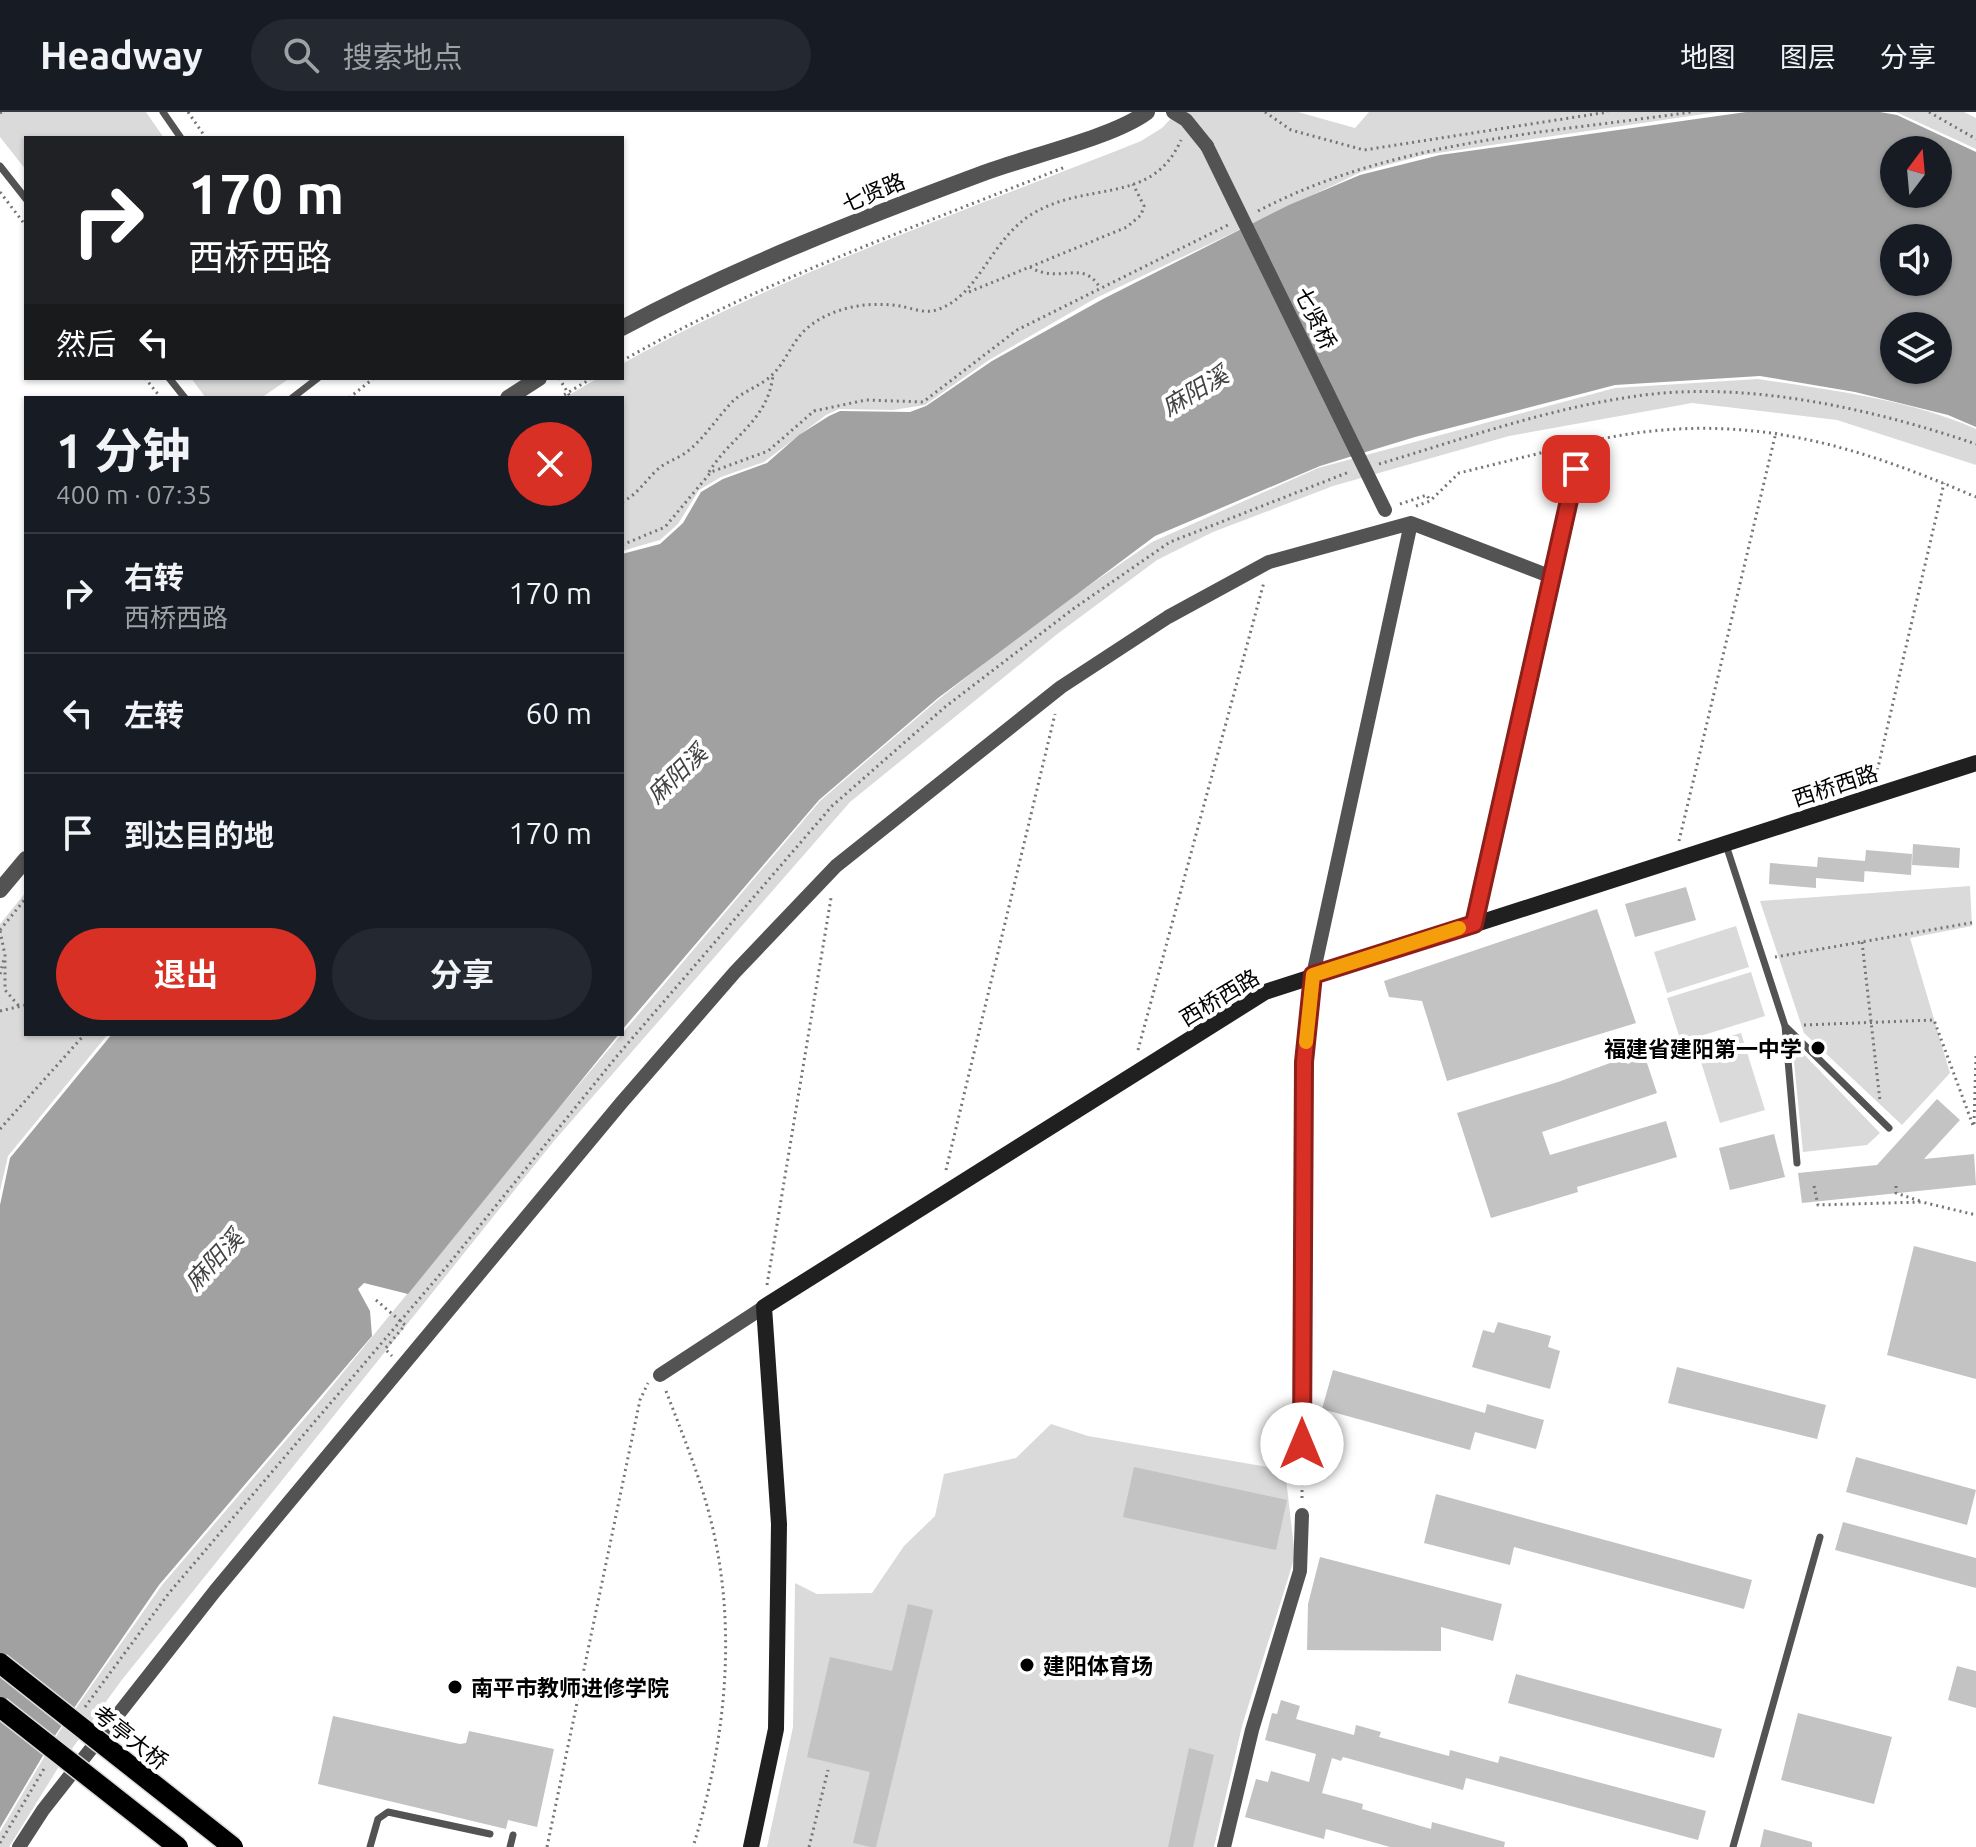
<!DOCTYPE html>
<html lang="zh">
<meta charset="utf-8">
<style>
:root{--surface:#171b24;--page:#242831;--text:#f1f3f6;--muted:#9ea1a6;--line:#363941;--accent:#d93025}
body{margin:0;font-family:Ubuntu,"Noto Sans SC",sans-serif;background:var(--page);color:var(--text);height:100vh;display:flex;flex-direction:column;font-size:30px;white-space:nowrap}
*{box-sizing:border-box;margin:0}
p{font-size:26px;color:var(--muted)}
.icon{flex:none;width:44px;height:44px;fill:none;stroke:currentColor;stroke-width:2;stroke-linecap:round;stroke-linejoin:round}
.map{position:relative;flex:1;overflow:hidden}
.details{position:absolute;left:24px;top:284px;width:600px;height:640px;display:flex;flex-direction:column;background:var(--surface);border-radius:0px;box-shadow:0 2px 6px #0004}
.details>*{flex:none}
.top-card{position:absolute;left:24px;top:24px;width:600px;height:244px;border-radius:0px;box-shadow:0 2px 6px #0004;background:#202124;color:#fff;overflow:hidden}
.needle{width:52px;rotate:16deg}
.tools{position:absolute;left:1880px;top:24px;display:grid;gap:16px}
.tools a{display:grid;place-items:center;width:72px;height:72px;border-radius:50%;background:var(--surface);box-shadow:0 2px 6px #0004;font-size:40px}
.pin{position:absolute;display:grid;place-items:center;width:68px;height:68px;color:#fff;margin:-34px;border-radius:16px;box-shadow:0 4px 12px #0006}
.me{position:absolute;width:88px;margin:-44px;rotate:0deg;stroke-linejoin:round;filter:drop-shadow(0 0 6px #0008)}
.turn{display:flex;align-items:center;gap:28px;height:168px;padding:0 32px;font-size:36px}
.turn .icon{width:104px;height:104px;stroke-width:2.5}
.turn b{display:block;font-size:56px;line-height:68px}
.then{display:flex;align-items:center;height:76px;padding:0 32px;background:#0003;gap:16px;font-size:30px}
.round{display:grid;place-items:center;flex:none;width:84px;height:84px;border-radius:42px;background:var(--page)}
.head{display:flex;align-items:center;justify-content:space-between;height:136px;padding:0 32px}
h1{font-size:48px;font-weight:700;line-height:60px}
.cta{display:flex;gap:16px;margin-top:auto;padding:16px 32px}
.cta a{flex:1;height:92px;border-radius:48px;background:var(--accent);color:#fff;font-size:32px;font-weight:700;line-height:92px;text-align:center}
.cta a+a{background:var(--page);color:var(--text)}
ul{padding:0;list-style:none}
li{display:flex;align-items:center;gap:24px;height:120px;padding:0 32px;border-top:2px solid var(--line)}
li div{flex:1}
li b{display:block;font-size:30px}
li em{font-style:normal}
header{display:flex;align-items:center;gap:48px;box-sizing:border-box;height:112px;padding:0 40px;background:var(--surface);border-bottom:2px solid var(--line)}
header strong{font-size:38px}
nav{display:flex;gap:44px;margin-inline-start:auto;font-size:28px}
.search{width:560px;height:72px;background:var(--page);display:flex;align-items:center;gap:20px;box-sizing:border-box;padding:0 28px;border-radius:44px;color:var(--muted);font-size:30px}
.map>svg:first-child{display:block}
</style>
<header>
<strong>Headway</strong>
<div class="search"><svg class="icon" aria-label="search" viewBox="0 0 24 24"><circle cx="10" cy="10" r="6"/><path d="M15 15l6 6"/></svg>搜索地点</div>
<nav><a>地图</a><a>图层</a><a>分享</a></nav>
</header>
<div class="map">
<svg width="1976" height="1735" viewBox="0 0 1976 1735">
<rect width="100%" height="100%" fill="#fff"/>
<!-- green -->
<path fill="#dadada" d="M0,0H146L164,26H26V58L0,25Z
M1177,0H1298L1355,16L1369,0H1718L1424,43L1361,60L1096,186L989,248L925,293L893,298L839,297L826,303L764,350L721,365L699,378L678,412L660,428L622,439V286H564L598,266H622V252C780,162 971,97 1141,29L1162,16Z
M1896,0H1964L1976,6V37Z
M191,266H290L261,286H206Z
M1758,267C1830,278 1909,287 1976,317V353L1837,308L1692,291L1509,324L1333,374L1213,420L1157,448L1056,523L850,690L554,1029L121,1569L58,1656L9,1735H0V1720L59,1620L162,1473L323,1285L558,997L820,689L939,587L1039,508L1152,430L1318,356L1615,276Z
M1970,774L1972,814L1910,826L1950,961L1902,1013L1804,921L1760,789Z
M26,780V922H108L8,1044L0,1079V812Z
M1736,814L1749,855L1667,881L1654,840Z
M1751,860L1765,904L1681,930L1667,886Z
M1741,921L1765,998L1720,1011L1696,934Z
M1792,930L1880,1021L1867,1033L1803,1040Z
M1051,1312L1088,1324L1285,1358L1295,1444L1242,1614L1214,1735H767L793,1615L795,1471L817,1482L872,1481L904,1434L935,1404L944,1362L1016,1346Z"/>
<!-- water -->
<path fill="#a1a1a1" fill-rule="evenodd" d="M1746,0H1880L1897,3L1976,40V315L1948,303L1855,280L1760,264L1615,273L1415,325L1320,354L1155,424L938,586L819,688L622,918V442L660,432L683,411L701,380L723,367L767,351L799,323L829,304L840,299L910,300L926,294L992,249L1103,187L1289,93L1360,63L1440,43ZM1894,38H1938V82H1894ZM1894,126H1938V170H1894ZM1894,214H1938V258H1894Z
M112,922H619L408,1182L364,1171L358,1177L370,1199L372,1224L159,1473L54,1625L0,1716V1093L10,1046Z"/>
<!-- building -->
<path fill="#c3c3c3" d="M1913,732L1960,736L1959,756L1912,753Z
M1866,738L1912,742L1911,763L1864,759Z
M1818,745L1865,749L1864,770L1816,766V776L1769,772L1770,751L1817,755Z
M1686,775L1696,808L1635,825L1625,792Z
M1597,797L1636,911L1447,969L1422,889L1389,885L1384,869Z
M1643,939L1657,981L1542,1020L1550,1043L1666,1009L1677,1045L1577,1075L1578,1080L1491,1106L1457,1001L1558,970Z
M1937,987L1960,1008L1924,1047L1974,1042L1976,1073L1802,1091L1798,1061L1877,1053Z
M1774,1022L1785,1065L1730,1078L1719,1036Z
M1914,1134L1976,1150V1267L1887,1243Z
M1498,1210L1551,1224L1548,1235L1560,1239L1550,1277L1472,1255L1483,1218L1494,1221Z
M1677,1255L1826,1293L1817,1327L1668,1291Z
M1333,1258L1485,1301L1487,1292L1544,1308L1536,1337L1475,1320L1470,1338L1322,1297Z
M1856,1345L1976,1378L1967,1413L1846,1380Z
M1134,1355L1287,1388L1276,1438L1123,1405Z
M1436,1382L1752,1468L1744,1497L1514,1435L1510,1453L1424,1431Z
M1843,1410L1976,1446V1476L1835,1438Z
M1320,1445L1502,1492L1493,1529L1441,1515V1539L1307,1538L1308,1492Z
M908,1492L933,1498L876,1735H871L853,1731L870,1660L807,1645L830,1545L892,1559Z
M1957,1554L1976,1559V1596L1948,1588Z
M1516,1562L1722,1617L1714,1646L1508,1591Z
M1281,1588L1300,1594L1296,1607L1354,1623L1356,1613L1381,1620L1379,1625L1449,1644L1450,1638L1498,1651L1500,1644L1706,1699L1698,1728L1466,1666L1463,1678L1343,1645L1341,1649L1332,1646L1322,1681L1363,1692L1362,1697L1431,1717L1432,1710L1505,1730L1504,1735H1390L1326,1717L1324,1727L1245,1705L1256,1667L1268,1670L1271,1659L1309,1670L1316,1642L1265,1628L1272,1601L1277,1602Z
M1798,1601L1892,1625L1874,1692L1781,1668Z
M333,1604L460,1632L466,1631L469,1619L554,1637L537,1715L508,1708L506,1717L318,1672Z
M1189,1636L1214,1643L1193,1735H1168Z
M1764,1717L1812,1730V1735H1760Z"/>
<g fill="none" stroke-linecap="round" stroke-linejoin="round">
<!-- path -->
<path stroke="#757575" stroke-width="3" stroke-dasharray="2 4" stroke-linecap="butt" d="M188,0L206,26
M1265,0L1291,18L1364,38L1608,0
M1929,0L1976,27
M0,1L2,0
M0,80L26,114
M1258,99C1392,29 1545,21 1692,0
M1030,155C1060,173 1083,146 1100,176
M969,180L1127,115L1141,103L1144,94L1133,72
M622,249C761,169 916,115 1065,55
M145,266L161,286
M559,266L571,286
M349,286L374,266
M559,286L592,266
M1596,328C1738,298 1846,329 1976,385
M1379,352C1463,327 1549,296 1637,284C1746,268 1873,297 1976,332
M709,360C731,324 768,309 773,263
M622,390C638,382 644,370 657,358C665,350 678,347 688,339C705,325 717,306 732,290C743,279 761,274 772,263C785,251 791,232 804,219C829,195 868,189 900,194C911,196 926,202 936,198C979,185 989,129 1032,102C1088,68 1152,94 1181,28
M1400,392L1427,383L1430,389
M1416,394L1430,389L1459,361L1565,335
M622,433L665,415L711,360L768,339L814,299L866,288L923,290L1017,218L1230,112
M1876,664L1944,371
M1679,729L1776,320
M0,818L26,786
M0,819L5,843V878L19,894
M1862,830L1880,989
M1775,845L1976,810
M0,862L4,847
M0,899L26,893
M1804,913L1934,908L1974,1016
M1138,938L1264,470
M1974,1012L1976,944
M0,1017L85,922
M946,1058L1055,602
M1814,1074L1818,1093L1922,1090L1976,1103
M1896,1074V1081L1920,1089
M767,1173L831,786
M376,1188L405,1213L385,1237L392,1244
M666,1279C682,1321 699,1362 710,1405C738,1514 726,1629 693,1735
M1302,1348V1388
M85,1595L169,1481L448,1153L617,944L832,694L945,595L1073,497L1170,430L1349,360
M0,1731L45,1655
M547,1735L640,1288L648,1271
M809,1735L828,1658"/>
<!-- service -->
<path stroke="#535353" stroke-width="7" d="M163,0L181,26
M0,54L26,87
M169,266L185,286
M292,286L318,266
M1726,733L1785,914L1797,1051
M1785,914L1889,1016
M370,1735L378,1707L388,1700L490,1722
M510,1735L513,1723
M1733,1735L1820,1425"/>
<!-- minor -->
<path stroke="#535353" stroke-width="14" d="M1173,0L1186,8L1207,34
M1474,812L1582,330
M660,1263L764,1195
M1302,1332L1304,950L1313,863L1411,411
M19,1735L43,1698L215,1479L622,990L735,860L836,754L1061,575L1168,505L1269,450L1411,411L1552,465
M1224,1735L1252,1618L1300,1459L1302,1403"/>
<!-- tertiary -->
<path stroke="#535353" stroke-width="16" d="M622,216C736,155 860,107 981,62C1025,45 1112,26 1147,0
M508,286L539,266
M0,778L26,747"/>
<!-- secondary -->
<path stroke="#202020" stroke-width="16" d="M751,1735L776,1617L779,1412L764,1195L1265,880L1976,651"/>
<defs>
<path id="primary-bridge" d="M0,1551L233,1735
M0,1595L178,1735"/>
</defs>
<!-- primary-bridge casing -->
<use href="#primary-bridge" stroke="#dbdbdb" stroke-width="23" stroke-linecap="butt"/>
<!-- minor-bridge -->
<path stroke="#535353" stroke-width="14" d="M1207,34L1385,398"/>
<!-- primary-bridge -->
<use href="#primary-bridge" stroke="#000" stroke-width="20"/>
</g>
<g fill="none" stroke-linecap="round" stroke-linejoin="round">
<defs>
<path id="route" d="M1302,1332L1304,950L1313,863L1474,812L1576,357"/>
</defs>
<!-- route casing -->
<use href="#route" stroke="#8d1f18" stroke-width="20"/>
<!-- route -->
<use href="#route" stroke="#d93025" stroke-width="14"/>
<!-- slow -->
<path stroke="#f59e0b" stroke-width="14" d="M1306,930L1313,863L1459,816"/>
</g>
<!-- markers -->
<g fill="#000" stroke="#fff" stroke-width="3">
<circle cx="1818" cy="936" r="8"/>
<circle cx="1027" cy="1553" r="8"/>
<circle cx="455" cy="1575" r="8"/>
</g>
<g text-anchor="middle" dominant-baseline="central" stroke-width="8" stroke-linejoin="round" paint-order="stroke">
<!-- street labels -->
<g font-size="22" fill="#000" stroke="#fff">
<text transform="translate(873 80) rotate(-23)">七贤路</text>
<text transform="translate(1316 206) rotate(64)">七贤桥</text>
<text transform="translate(1835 673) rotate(-18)">西桥西路</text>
<text transform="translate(1219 885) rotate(-31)">西桥西路</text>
<text transform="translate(131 1625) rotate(38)">考亭大桥</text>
</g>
<!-- poi labels -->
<g font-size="22" font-weight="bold" fill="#000" stroke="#fff" text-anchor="start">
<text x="1802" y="936" text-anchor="end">福建省建阳第一中学</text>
<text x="1043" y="1553">建阳体育场</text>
<text x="471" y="1575">南平市教师进修学院</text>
</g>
<!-- water labels -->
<g font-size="24" font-style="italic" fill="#424242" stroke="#fff">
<text transform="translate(1195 279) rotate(-31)">麻阳溪</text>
<text transform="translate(677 662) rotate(-44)">麻阳溪</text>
<text transform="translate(214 1148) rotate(-47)">麻阳溪</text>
</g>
</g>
</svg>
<div class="tools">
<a><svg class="needle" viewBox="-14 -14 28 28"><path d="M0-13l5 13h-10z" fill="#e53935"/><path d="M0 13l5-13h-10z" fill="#9ea1a6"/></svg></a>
<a><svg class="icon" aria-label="sound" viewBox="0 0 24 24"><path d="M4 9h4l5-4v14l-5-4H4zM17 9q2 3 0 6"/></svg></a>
<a><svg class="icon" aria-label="layers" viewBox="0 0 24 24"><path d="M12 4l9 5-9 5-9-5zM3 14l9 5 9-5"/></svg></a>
</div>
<div class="pin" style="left:1576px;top:357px;background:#d93025"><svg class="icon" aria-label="arrive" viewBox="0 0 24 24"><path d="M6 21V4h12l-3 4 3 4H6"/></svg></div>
<svg class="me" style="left:1302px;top:1332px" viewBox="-20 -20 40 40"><circle r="19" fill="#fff"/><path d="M0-13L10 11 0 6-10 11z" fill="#d93025"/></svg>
<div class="top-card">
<div class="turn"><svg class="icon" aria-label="right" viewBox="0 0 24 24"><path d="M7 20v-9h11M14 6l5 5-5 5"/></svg><div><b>170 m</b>西桥西路</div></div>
<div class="then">然后<svg class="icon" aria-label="left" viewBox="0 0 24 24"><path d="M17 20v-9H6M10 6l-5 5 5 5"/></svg></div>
</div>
<section class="details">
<div class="head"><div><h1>1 分钟</h1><p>400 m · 07:35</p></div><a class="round" style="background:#d93025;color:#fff"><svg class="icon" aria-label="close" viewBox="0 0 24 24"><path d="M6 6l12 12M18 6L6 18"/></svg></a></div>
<ul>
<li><svg class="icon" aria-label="right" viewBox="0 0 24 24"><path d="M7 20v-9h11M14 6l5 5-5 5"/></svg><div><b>右转</b><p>西桥西路</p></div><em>170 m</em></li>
<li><svg class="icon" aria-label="left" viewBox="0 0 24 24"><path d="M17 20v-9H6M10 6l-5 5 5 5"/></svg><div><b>左转</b></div><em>60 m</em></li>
<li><svg class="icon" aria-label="arrive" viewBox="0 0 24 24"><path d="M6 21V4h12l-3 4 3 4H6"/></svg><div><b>到达目的地</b></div><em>170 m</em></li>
</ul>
<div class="cta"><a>退出</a><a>分享</a></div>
</section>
</div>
